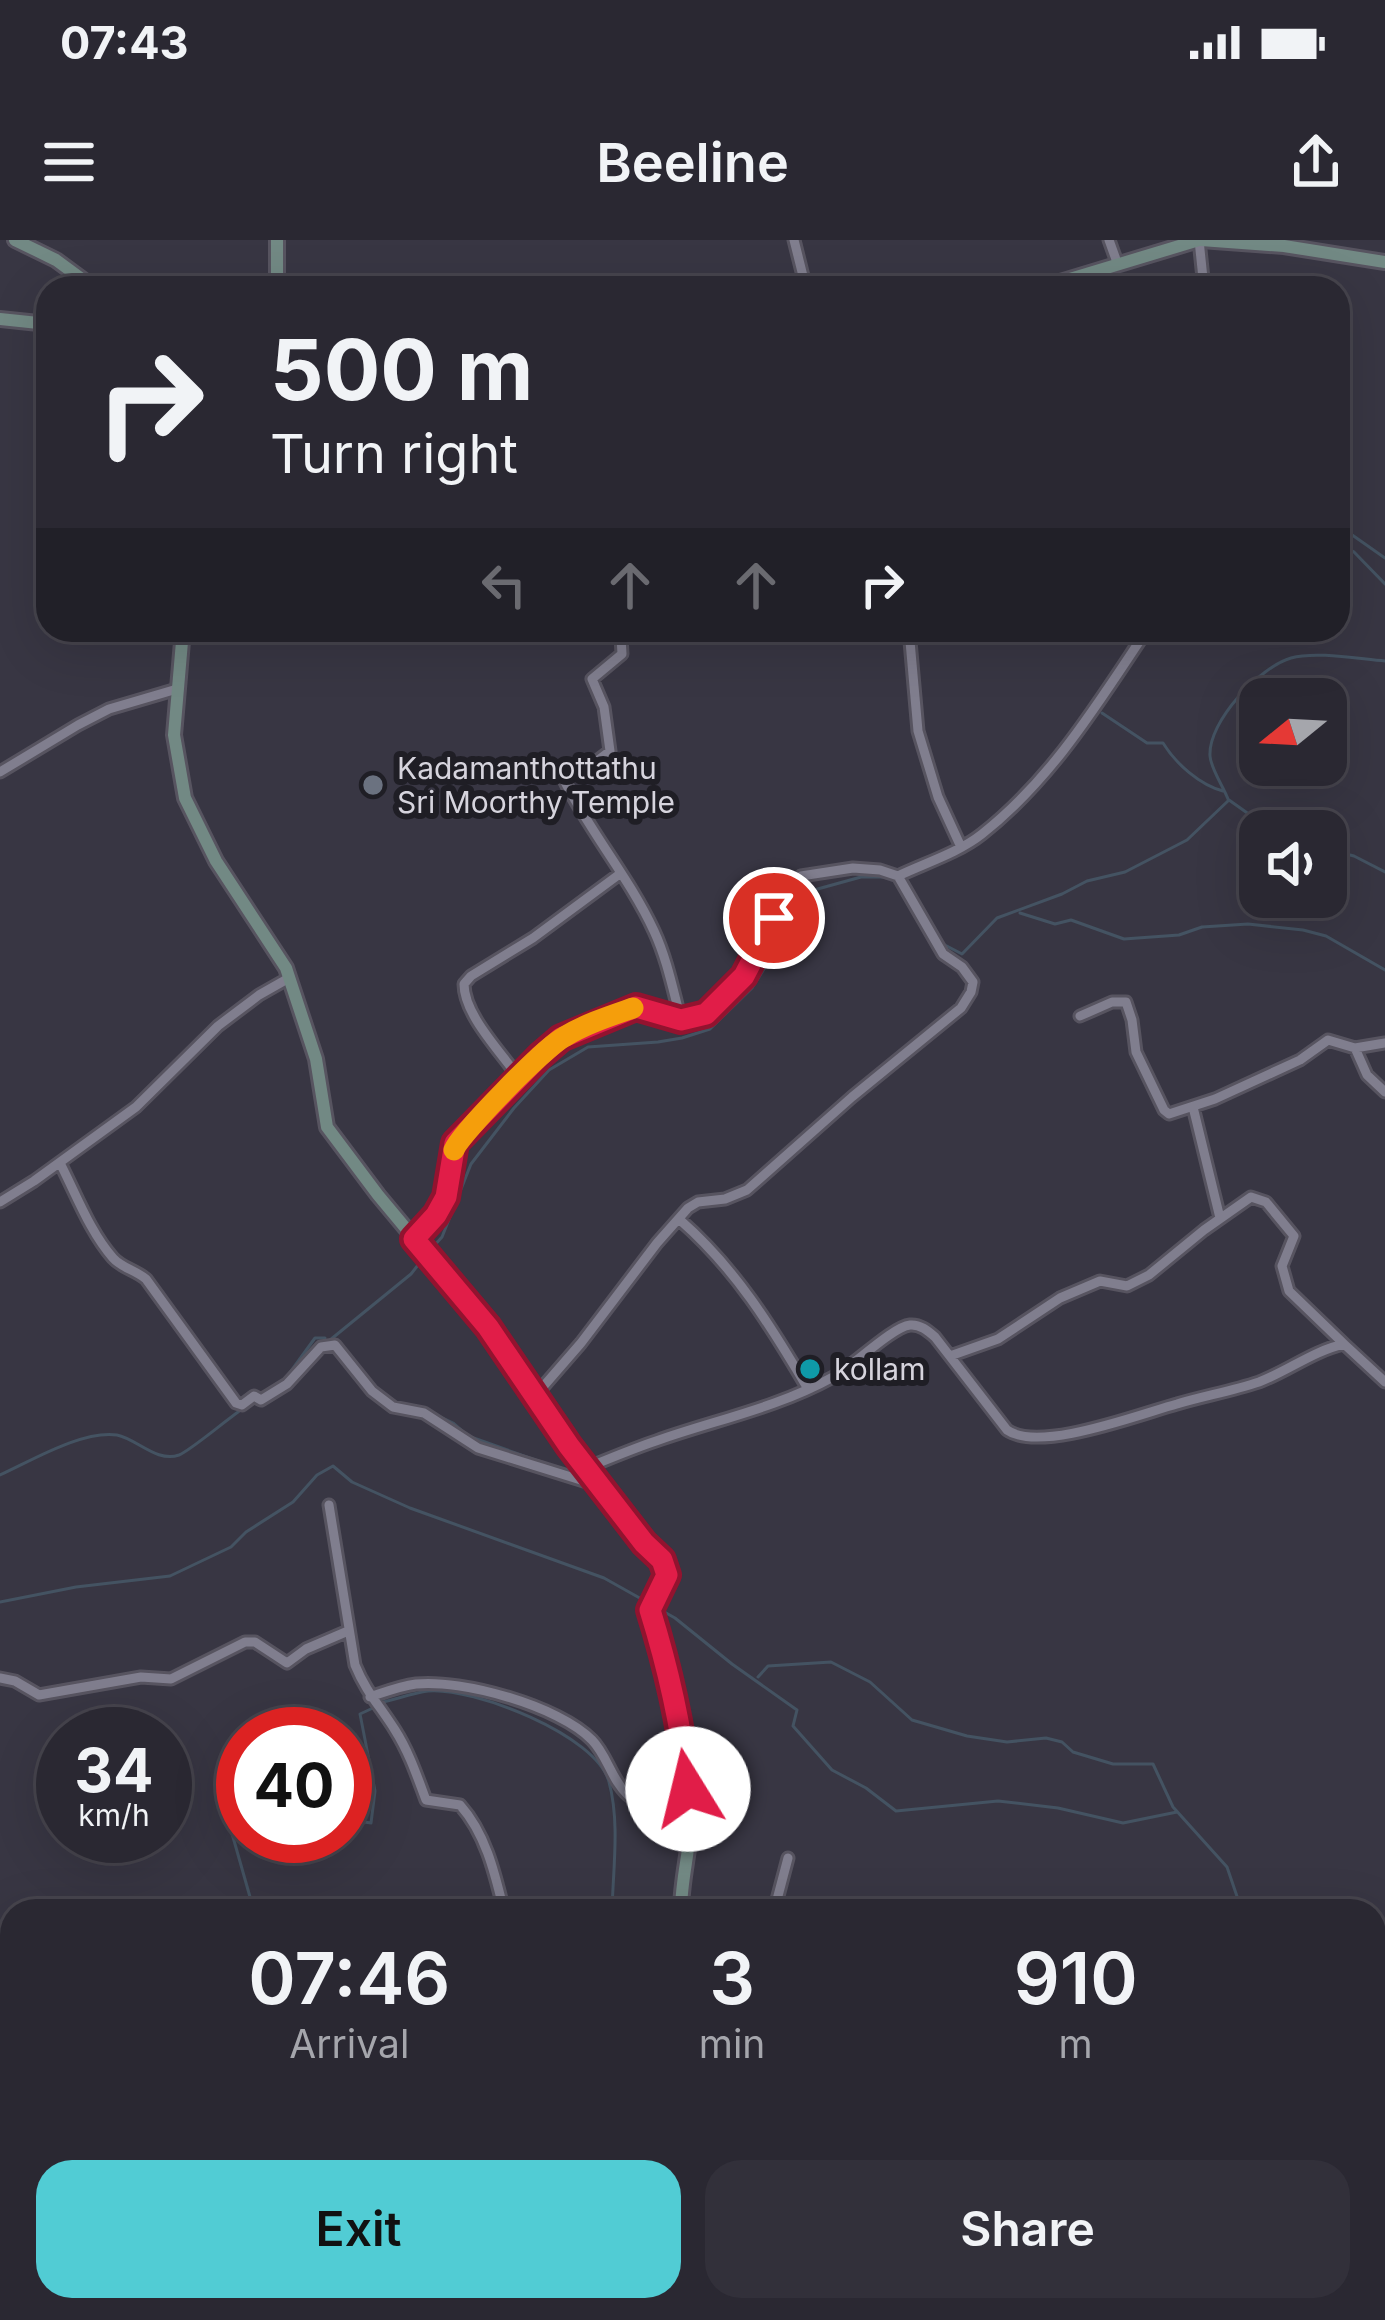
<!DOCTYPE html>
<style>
:root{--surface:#2a2832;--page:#32303a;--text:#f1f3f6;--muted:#a5a6ac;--line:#46444d;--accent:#51ccd4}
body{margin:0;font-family:Inter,sans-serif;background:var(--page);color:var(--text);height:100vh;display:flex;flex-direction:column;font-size:45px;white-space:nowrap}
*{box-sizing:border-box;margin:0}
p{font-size:39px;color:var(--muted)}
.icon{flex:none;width:66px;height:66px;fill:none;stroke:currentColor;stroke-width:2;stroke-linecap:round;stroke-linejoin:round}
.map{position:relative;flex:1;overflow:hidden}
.panel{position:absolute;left:0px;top:1659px;width:1386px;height:423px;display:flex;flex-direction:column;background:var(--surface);border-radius:36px 36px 0 0;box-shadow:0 12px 48px #0002,0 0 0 3px var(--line)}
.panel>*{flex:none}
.guide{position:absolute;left:36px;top:36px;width:1314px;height:366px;border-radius:36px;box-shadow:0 12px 48px #0002,0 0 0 3px var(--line);background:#2a2832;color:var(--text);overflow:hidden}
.needle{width:78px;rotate:252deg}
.fabs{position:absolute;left:1239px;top:438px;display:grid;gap:24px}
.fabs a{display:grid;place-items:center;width:108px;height:108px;border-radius:24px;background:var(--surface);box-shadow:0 12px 48px #0002,0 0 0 3px var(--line);font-size:60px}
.speed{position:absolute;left:36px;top:1467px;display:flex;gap:24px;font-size:60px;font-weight:700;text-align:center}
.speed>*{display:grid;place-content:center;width:156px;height:156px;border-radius:50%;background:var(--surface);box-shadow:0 12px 48px #0002,0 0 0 3px var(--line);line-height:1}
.speed small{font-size:30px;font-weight:400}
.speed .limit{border:18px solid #d22;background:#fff;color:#111}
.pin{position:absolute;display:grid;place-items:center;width:102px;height:102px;color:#fff;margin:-51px;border:6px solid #fff;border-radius:50%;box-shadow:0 3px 12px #0007}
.me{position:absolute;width:132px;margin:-66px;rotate:351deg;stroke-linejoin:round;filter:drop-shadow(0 0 9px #0008)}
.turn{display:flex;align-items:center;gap:42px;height:252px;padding:0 36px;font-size:54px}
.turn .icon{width:156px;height:156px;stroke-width:2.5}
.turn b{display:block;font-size:84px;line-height:102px}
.lanes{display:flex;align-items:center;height:114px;padding:0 36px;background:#0003;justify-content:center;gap:60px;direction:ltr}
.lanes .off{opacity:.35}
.eta{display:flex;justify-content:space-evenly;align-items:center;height:204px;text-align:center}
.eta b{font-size:72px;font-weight:600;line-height:84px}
.primary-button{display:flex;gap:24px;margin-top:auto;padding:24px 36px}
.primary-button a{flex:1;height:138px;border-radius:36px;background:var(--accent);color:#111;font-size:48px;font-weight:600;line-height:138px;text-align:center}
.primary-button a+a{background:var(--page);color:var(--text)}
.status{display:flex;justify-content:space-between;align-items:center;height:84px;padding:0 60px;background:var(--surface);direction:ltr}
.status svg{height:33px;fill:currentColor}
header{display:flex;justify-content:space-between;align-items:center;height:156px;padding:0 36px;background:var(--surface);font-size:54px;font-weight:600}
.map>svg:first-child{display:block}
</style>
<div class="status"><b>07:43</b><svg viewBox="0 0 49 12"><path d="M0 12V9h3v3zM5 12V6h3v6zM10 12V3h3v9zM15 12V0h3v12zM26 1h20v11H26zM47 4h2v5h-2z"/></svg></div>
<header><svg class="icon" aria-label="menu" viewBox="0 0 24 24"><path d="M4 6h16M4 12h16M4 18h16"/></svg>Beeline<svg class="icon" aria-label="share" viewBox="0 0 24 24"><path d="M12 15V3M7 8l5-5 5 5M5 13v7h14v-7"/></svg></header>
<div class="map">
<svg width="1385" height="2080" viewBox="0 0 1385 2080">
<rect width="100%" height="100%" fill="#383643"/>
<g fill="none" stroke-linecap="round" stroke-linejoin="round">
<!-- stream -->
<path stroke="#445362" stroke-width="3" d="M1338,285L1385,318
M1338,302L1354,312L1385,344
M1102,473L1147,503H1163C1176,524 1200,545 1223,551
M1228,559C1223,546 1211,529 1210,516C1208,481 1260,427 1291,418C1316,411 1359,419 1385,421
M1326,609L1354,616L1385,632
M1020,673L1055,684L1071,680L1124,699L1179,695L1202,687L1248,684L1303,690L1326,696L1385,730
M941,703L962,714L997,678L1062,654L1087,641L1125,632L1187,600L1229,560L1267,587L1276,591
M432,1008L442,997L471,924L514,868L549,830L588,807L658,802L682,798L710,789L752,748L814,650L861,637H887
M330,1100L411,1034L422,1020
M341,1105L369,1140
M270,1149L286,1138L315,1098H325
M422,1168L453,1183L468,1196L558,1228
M0,1235C31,1221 82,1190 117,1195C137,1199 157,1223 179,1215C191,1210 226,1180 241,1170
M0,1362L76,1347L170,1336L231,1307L246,1292L293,1262L317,1235L333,1226L352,1242L410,1268L604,1338L645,1361
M659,1369L675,1378L732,1424L797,1470L793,1486L832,1530L866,1548L896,1571L998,1561L1058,1568L1123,1583L1177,1572
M758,1437L768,1426L831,1422L870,1442L912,1480L967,1496L1007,1502L1046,1498L1062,1502L1073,1512L1113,1524H1153L1173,1567L1227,1627L1242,1671
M383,1462C397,1459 413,1453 428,1451C473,1447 597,1495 609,1542C620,1582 613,1630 612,1671
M345,1579L371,1583L375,1551L360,1474L373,1468
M243,1582L231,1590L254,1671
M1374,1754L1385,1780
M1374,1858H1385
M0,2021L12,2031
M61,2070L75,2080"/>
<!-- canal -->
<path stroke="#061c2e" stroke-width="9" d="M158,2070L169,2080"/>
<defs>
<path id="street" d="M794,0L806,48
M1109,0L1118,25
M1199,0L1204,48
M626,390L621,397L622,414L592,439L604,467L610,511L593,524L563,538C589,591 629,637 654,691C667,719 673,750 681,780
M909,390L918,491L938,557L961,607
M0,532L78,485L109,469L177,449
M1080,776L1112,762H1126L1132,780L1136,812L1164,870L1169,874L1215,859L1300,820L1328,800L1355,808L1385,803
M1355,808L1367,835L1385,852
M519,838C501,812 464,775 464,744L471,736L533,698L621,633
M1193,867L1220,978
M60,923C76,954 90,992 113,1018C122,1028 135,1030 146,1039L236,1163L242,1165L254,1156L261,1160L287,1144L321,1107L335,1105L372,1151L393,1167L424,1173L478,1208L600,1246
M0,962L34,941L136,867L218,786L259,755L289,738
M680,980C735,1028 771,1086 808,1149
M414,999L436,975L446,957L455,903L471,889L484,871L561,798L636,767L681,780L706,774L744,736L789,649L801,636L853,628L880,630L898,636C925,623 958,613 982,594C1052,539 1098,463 1147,390
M950,1116L998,1099L1060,1058L1100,1041L1127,1046L1149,1035L1204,990L1251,957L1266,962L1294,996L1282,1026L1289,1051L1344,1104
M535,1156L581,1103L657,1003L688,968L698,962L725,959L747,950L852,857L961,768L971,752L973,742L962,727L943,714L898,636
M586,1228C609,1219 632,1209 656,1201C715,1180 777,1168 833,1137C852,1127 892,1087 910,1085C920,1084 928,1091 935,1097L1007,1190C1039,1213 1140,1174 1177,1164C1204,1156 1232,1151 1259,1142C1288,1131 1313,1111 1344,1104L1385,1142
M329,1265L355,1425C366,1452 380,1466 395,1490C409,1512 417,1536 426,1560L460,1565C486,1594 495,1634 504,1671
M0,1438L15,1441L39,1455L141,1437L171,1439L245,1402H255L287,1423L306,1409L348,1391
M370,1457C385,1452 400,1446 416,1444C462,1439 559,1466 592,1500C607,1515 612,1541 628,1555C642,1568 672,1569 690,1574
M774,1671L788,1618
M0,1695L12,1702
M1374,1929L1385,1928
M0,2014L12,2023
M71,2070L83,2080
M146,2070L152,2080
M427,2070L429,2080
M677,2070L683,2080
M1104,2070L1105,2080
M1309,2070L1311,2080
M305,2080L309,2070
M713,2080L755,2070"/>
<path id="secondary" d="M15,0L56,20L94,48
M1201,0L1284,6L1385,22
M277,48V0
M1040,48L1199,0
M0,79L48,84
M183,390L174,495L185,558L216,621L286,728L316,819L327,887L378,955L488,1087L569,1206L644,1303L662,1320L667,1335L650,1370C668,1428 692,1518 691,1579C690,1610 681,1640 681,1671
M841,2070L844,2080"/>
</defs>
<!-- street casing -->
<use href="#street" stroke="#575460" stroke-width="15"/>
<!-- secondary casing -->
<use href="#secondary" stroke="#575460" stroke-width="18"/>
<!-- street -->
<use href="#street" stroke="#807e8e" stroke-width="9"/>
<!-- secondary -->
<use href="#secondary" stroke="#728984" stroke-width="12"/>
</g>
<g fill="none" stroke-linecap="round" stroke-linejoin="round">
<defs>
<path id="route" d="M688,1549C682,1489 668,1428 650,1370L667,1335L662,1320L644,1303L569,1206L488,1087L414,999L436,975L446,957L455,903L540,816L561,798L636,767L681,780L706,774L744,736L774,678"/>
</defs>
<!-- route casing -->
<use href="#route" stroke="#92132f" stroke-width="30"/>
<!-- route -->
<use href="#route" stroke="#e11d48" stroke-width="21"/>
<!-- slow -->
<path stroke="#f59e0b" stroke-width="21" d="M454,910C460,894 545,807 564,797C585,784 610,776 633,768"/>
</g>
<!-- markers -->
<circle fill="#6b7280" stroke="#1f1e25" stroke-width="4.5" cx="373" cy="545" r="12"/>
<circle fill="#0f9aa8" stroke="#1f1e25" stroke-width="4.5" cx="810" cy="1129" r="12"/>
<g text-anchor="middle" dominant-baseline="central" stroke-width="12" stroke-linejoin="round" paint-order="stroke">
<!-- poi labels -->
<g font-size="30" fill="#d6d4dd" stroke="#1f1e25" text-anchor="start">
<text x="397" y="528">Kadamanthottathu<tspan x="397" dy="34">Sri Moorthy Temple</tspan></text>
<text x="834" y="1129">kollam</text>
</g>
</g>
</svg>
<div class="fabs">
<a><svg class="needle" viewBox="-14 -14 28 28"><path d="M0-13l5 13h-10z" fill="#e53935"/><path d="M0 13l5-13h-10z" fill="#a5a6ac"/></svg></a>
<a><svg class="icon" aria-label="sound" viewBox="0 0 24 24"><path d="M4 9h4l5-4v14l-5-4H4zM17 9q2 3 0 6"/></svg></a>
</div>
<div class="speed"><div>34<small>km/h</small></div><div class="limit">40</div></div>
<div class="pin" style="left:774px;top:678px;background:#d93025"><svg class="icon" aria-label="arrive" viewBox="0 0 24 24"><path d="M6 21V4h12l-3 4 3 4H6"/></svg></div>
<svg class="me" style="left:688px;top:1549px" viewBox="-20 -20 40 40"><circle r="19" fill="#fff"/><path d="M0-13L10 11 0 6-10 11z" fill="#e11d48"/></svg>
<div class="guide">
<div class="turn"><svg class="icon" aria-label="right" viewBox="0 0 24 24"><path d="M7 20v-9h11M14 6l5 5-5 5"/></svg><div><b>500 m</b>Turn right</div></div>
<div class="lanes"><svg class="icon off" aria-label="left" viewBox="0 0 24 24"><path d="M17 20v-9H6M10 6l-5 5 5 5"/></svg><svg class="icon off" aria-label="ahead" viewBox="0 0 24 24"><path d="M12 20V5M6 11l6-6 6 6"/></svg><svg class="icon off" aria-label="ahead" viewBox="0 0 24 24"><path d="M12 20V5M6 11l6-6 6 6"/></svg><svg class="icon" aria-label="right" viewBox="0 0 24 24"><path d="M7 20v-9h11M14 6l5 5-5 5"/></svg></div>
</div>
<section class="panel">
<div class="eta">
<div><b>07:46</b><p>Arrival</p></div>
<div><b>3</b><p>min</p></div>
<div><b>910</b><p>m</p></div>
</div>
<div class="primary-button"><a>Exit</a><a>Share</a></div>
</section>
</div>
